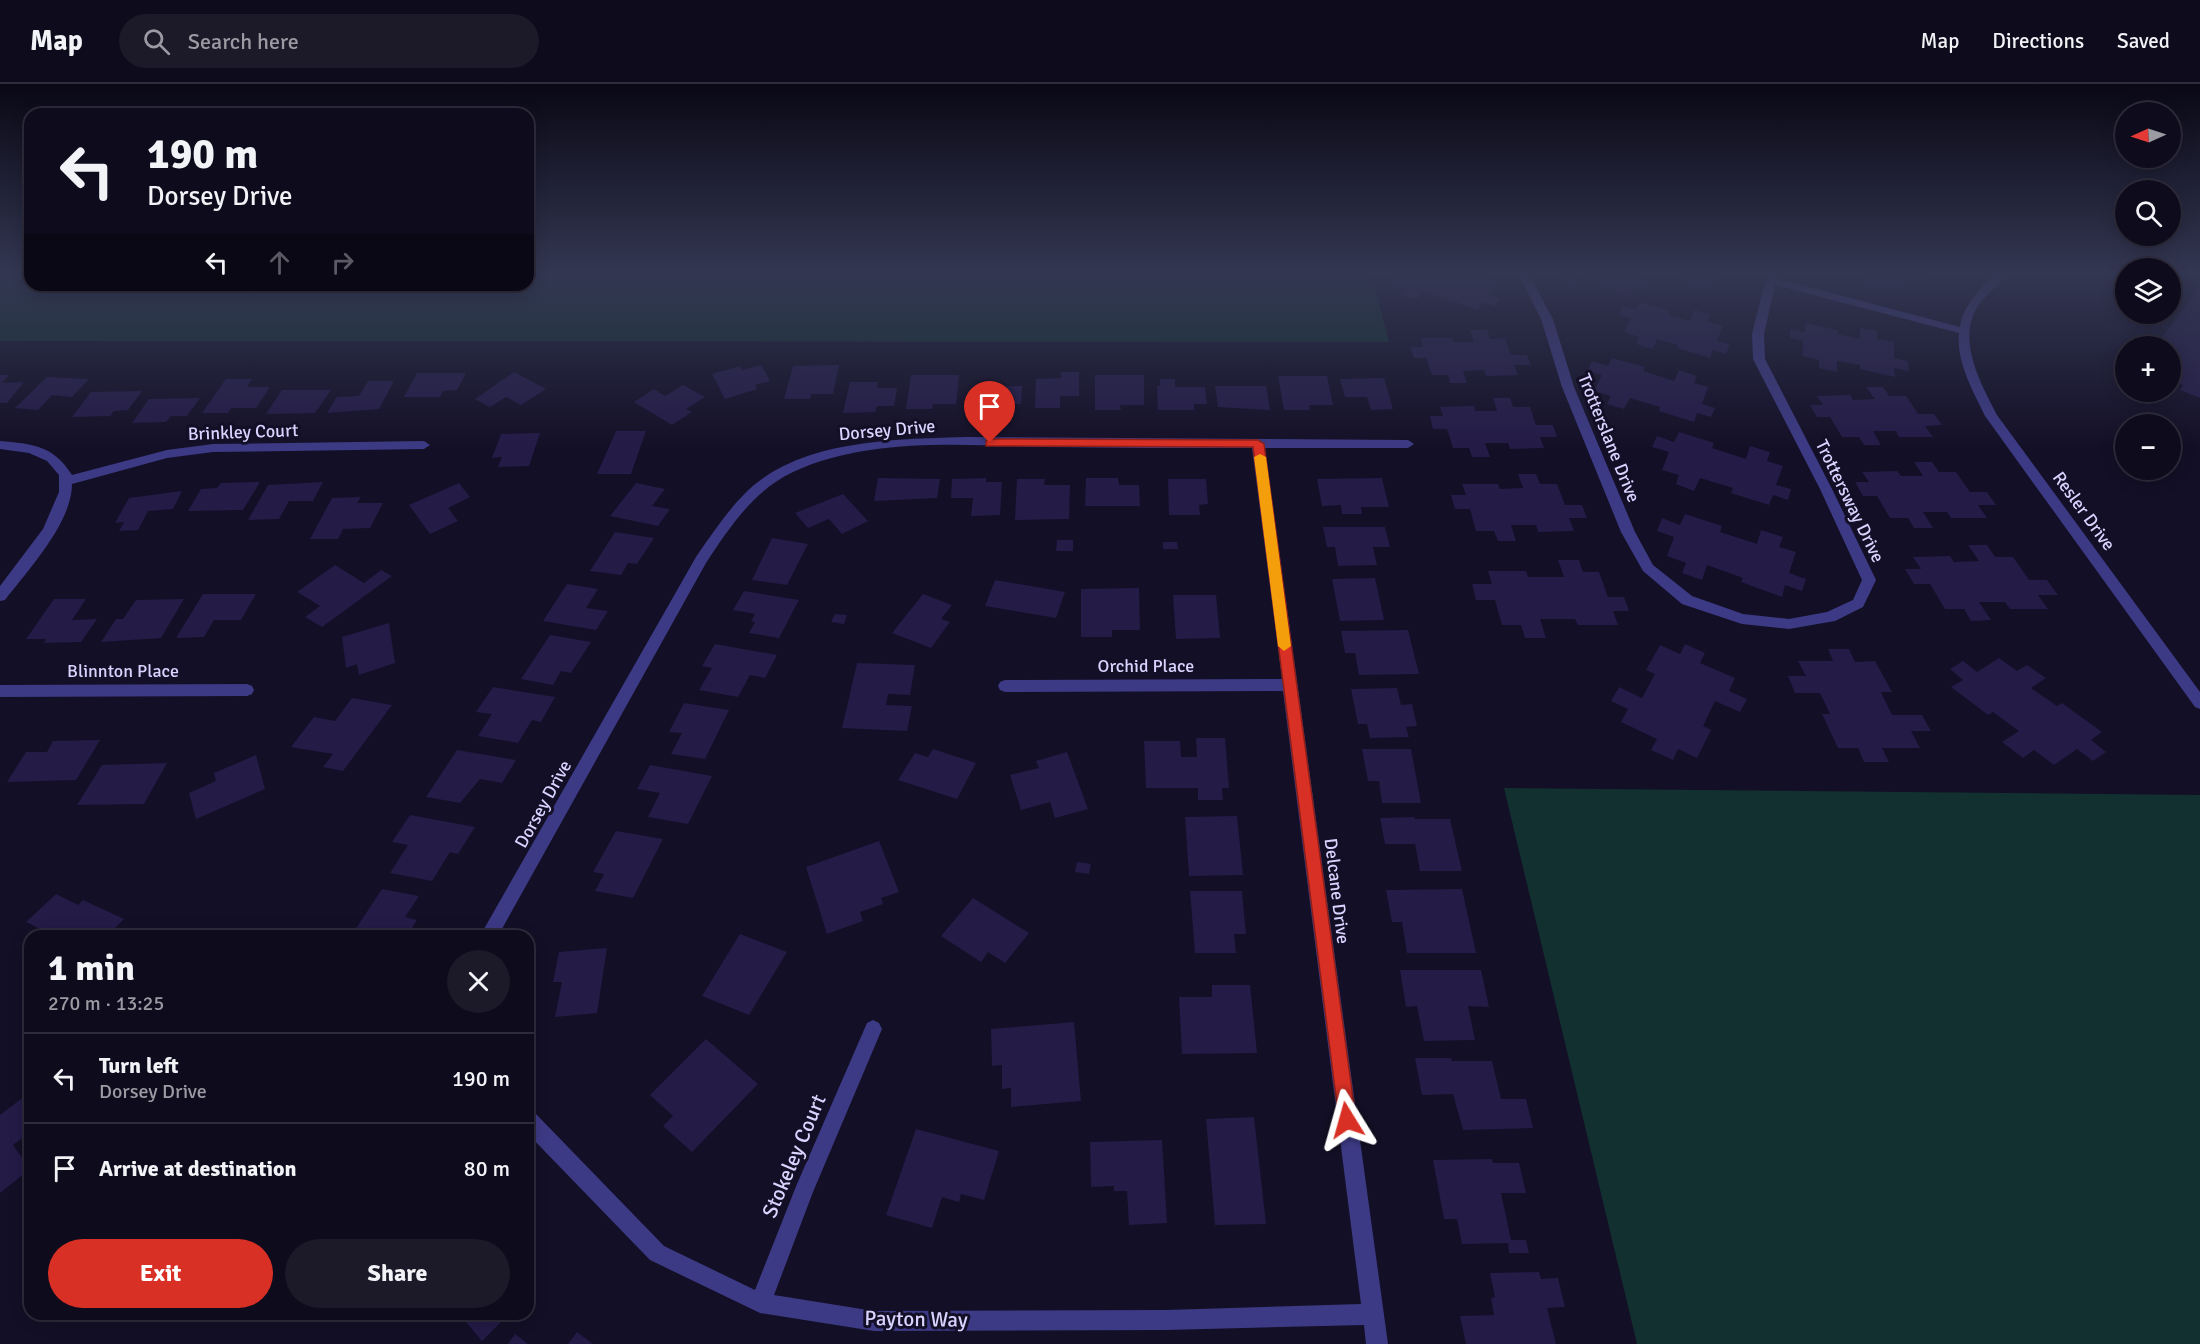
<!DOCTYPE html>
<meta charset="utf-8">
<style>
:root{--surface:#0e0b1c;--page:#1c1929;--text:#f1f3f6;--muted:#9b9ba3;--line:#2e2b3b;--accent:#d93025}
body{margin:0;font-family:Signika,sans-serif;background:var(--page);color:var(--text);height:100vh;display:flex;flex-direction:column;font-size:22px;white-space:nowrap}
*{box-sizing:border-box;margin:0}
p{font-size:20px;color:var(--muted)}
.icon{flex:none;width:33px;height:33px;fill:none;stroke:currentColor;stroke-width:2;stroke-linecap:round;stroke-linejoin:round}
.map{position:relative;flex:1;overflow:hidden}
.details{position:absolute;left:24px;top:846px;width:510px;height:390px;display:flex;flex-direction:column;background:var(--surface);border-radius:18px;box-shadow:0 3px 15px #0003,0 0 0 2px var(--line)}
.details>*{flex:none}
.top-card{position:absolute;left:24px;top:24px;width:510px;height:183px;border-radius:18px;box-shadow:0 3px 15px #0003,0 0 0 2px var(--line);background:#0e0b1c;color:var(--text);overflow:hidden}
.needle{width:39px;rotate:267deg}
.fabs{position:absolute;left:2115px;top:18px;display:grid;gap:12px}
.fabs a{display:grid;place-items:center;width:66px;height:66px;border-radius:50%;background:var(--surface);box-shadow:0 3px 15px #0003,0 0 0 2px var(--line);font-size:30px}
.pin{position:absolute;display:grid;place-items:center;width:51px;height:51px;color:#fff;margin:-62px -26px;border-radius:50% 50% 50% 0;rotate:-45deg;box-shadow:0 0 6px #0007}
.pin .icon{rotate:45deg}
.me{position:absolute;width:66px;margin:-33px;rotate:352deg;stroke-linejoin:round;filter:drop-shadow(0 0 4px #0008)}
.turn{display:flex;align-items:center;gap:21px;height:126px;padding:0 24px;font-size:27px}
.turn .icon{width:78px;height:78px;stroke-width:2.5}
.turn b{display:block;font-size:42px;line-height:51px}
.lanes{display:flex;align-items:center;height:57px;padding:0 24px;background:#0003;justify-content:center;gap:30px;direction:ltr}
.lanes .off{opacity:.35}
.round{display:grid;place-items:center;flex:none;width:63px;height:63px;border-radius:32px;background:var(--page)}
.summary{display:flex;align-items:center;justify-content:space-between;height:102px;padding:0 24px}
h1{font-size:36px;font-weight:700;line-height:45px}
.button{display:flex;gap:12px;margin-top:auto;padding:12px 24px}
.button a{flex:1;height:69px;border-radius:36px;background:var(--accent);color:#fff;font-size:24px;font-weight:700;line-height:69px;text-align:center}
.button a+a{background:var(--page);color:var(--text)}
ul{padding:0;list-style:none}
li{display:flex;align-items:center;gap:18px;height:90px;padding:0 24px;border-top:2px solid var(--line)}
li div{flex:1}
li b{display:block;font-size:22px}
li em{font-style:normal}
header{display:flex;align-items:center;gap:36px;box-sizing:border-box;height:84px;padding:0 30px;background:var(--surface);border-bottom:2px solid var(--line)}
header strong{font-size:28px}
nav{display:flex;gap:33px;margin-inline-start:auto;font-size:21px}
.search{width:420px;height:54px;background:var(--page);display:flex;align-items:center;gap:15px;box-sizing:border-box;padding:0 21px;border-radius:33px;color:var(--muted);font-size:22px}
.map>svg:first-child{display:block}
</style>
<header>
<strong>Map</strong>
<div class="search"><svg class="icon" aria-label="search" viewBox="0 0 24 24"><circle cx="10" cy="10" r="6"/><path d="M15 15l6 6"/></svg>Search here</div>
<nav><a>Map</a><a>Directions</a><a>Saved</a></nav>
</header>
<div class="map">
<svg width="2200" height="1260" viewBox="0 0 2200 1260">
<rect width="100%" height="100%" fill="#130f26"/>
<!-- green -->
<path fill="#12302f" d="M0,189H30V201H528V189H1371L1389,258L0,257Z
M1504,704L2200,711V1260H1637Z"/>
<!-- building -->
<path fill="#241b47" d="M1400,189H1457L1467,192L1469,189H1487L1484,194L1497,197L1488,211L1500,214L1495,222L1483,218L1478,226L1423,206L1417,215L1402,211L1406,204L1392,200Z
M1558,189H1640L1637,195L1649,198L1645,207L1632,203L1629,210L1598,202L1600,199L1580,193L1576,202L1560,198L1564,191Z
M1682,189H1724L1718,199L1710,197L1707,205L1679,197Z
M1863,189H1913L1926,194L1920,200L1908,195L1897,206L1882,200L1877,205L1862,199L1870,192Z
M2200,202V314L2180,306L2183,301L2170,296V262L2160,256Z
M1639,218L1670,227L1668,231L1690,237L1694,226L1710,230L1707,238L1723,242L1717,257L1730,260L1726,270L1713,266L1710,274L1677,264L1678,261L1657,255L1653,265L1636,260L1639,253L1624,248L1631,234L1619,231L1623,222L1636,226Z
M1805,239L1838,246V250L1860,255V244L1877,247V255L1894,258V274L1908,277L1909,287L1894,284L1895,293L1860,285V281L1837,277V288L1819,284V276L1802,272L1803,257L1790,254V245L1805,248Z
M1470,246H1487L1490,255L1505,254L1511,271H1527L1531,281H1514L1518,291L1486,292L1484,286L1463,287L1467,299H1450L1448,291H1432L1426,274H1414L1410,263H1423L1421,254H1452L1454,258H1474Z
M1612,274L1645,283L1643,287L1674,297L1679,286L1697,292L1694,299L1708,303L1702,320L1715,324L1711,333L1697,329L1694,338L1659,327L1660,323L1630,314L1624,325L1607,320L1611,312L1594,307L1602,291L1587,287L1592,277L1608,282Z
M761,281L770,297L755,301L757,305L725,315L712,290L740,282L742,286Z
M839,281L833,310H811L810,315H784L793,282Z
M514,288L546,305L521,321L506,313L490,323L475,315Z
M1061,288H1079V312H1060V324H1035L1036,295L1061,294Z
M417,289H466L457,306L443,307L440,313H404Z
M0,291H9L2,299L24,298L7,319H0Z
M911,291H959L956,320H933L932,325H906Z
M1095,291H1144V321H1120L1121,326H1095Z
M1278,292H1327L1333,321H1309L1310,326H1284Z
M47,293L89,295L72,313L52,311L38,326L15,324Z
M1384,294L1393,325L1371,326L1367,313H1345L1340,295Z
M226,295H252L247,303H270L256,324H231L228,329H202Z
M1160,295H1175V303H1205L1207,320H1194V326H1158L1157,302H1160Z
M368,297H394L379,325L327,329L337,313L359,312Z
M850,298H878L877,304H897L894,322H877L875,328L843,329Z
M683,301L705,313L686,325L692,328L672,341L634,318L654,305L665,312Z
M1022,302L1021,320H1009L1008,325H971L973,303Z
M1215,302H1266L1270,326L1218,323Z
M1866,303H1883L1889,312H1906L1918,330H1934L1942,341L1925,342L1933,353H1899L1896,347H1873L1881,361H1864L1859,353H1842L1830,333H1817L1810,321H1823L1817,312L1850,311L1853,316L1875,315Z
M282,306H331L315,329L266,330Z
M142,307L128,326L114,327L110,332L72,333L91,308Z
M200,314L187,332H171L166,338L132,339L149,315Z
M1493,314H1510L1513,323H1530L1536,341H1553L1557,353H1540L1544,364L1510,365L1508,359H1485L1490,373H1472L1469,364H1453L1447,345H1433L1430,332H1443L1440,323L1474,322L1475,327H1497Z
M616,347H646L631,390H597Z
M1679,348L1714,359L1712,364L1746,375L1750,362L1770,368L1767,377L1783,382L1776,401L1791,405L1788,416L1773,411L1769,421L1731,409L1733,404L1700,394L1694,407L1676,400L1679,391L1662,386L1669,368L1652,363L1657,352L1674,358Z
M540,349L529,382L498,383L502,373L492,374L501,350Z
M1914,378H1932L1939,388H1956L1970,408H1987L1996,421H1978L1987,434H1951L1947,428H1923L1933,444H1914L1908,434H1890L1877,412H1863L1855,398H1869L1862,388L1897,387L1901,392H1923Z
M1518,390H1536L1540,400H1557L1565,421H1582L1587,434H1569L1574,447L1538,448L1536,441H1511L1516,457H1498L1494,447H1476L1470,425H1455L1451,411H1466L1462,400H1498L1500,405L1523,404Z
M878,394L940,395L937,414L874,417Z
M986,394V398H1002L1000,431L971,432L973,414H951L952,395Z
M1086,394H1118L1119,401H1139L1140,422H1085Z
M1382,394L1389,423H1361L1362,430H1342L1341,421L1322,422L1317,395Z
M1017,395H1045L1044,401H1070L1069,435L1015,436Z
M1168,395H1206L1208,420L1199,421L1200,431H1169Z
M260,398L243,426L188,427L201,405L217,404L221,399Z
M323,398L313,417H289L279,435L248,436L268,401Z
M459,399L470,413L448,424L458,437L430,450L409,421Z
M636,399L665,405L652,422L670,425L658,442L610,432Z
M182,407L173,425L148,427L138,446L119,447L124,438L115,439L129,414Z
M843,410L868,437L842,450L829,435L808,444L795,429Z
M361,413L357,419H383L370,444L343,445L338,455H310L332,414Z
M1685,430L1722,442L1720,448L1757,460L1761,446L1783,453L1779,463L1796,468L1789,489L1806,495L1802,507L1785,501L1782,513L1741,498L1743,494L1707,481L1702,496L1682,489L1686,479L1667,472L1674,453L1657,447L1662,434L1680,441Z
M1323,443H1385L1390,463H1373L1377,481L1338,482L1335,463H1327Z
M615,448L654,454L637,480L628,479L621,491L590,487Z
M772,454L808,460L787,501L752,496Z
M1057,456H1073V467H1056Z
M1163,458H1177L1178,465H1163Z
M1968,461H1987L1995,473H2013L2029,496H2047L2058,511H2038L2048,525H2010L2005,518H1979L1991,536L1971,537L1964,525H1945L1930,500H1914L1905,485H1921L1913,473L1950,472L1954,478L1979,477Z
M1558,476H1579L1583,488H1599L1608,513H1624L1629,527H1613L1618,541H1578L1575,535H1540L1546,554H1525L1521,541H1502L1495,516H1476L1472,500H1492L1488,487H1526L1528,493H1564Z
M335,481L364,499L381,486L392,492L322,543L305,533L320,522L297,508Z
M1375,494L1384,536L1340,537L1332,495Z
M995,496L1065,508L1056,534L985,522Z
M567,500L598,505L586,524L608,527L596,546L543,537Z
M1139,504L1140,546H1112V553H1081V505Z
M744,507L799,516L779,554L749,549L755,538L751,537L755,530L733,526Z
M203,510H256L241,536H214L204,553L176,554Z
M923,510L952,521L941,535L950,538L931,564L892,549Z
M1173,511H1216L1220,554L1176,555Z
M54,515H86L72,536L97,535L81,558L44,559L46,555H26Z
M184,515L161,554L101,558L116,535H123L136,516Z
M835,530L847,531L844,540L831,538Z
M389,539L395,579L359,591L357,580L346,584L342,553Z
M1408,546L1419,590L1359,591L1355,569H1345L1341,547Z
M550,551L591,558L571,589L561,587L553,601L521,595Z
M715,560L777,571L765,594L750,591L738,613L699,606L712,584L702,582Z
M1685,560L1705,569L1700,579L1735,594L1729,607L1747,615L1740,628L1715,617L1703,642L1711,646L1697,674L1678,665L1673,676L1651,666L1657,655L1621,638L1628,625L1611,617L1619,603L1642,614L1655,590L1646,586L1660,561L1680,570Z
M1828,565H1849L1855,578L1875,577L1892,608H1881L1892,631H1922L1931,647H1911L1920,664H1882L1889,678H1864L1858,664H1838L1822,630H1830L1820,609H1795L1788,592H1806L1798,577H1833Z
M1999,574L2017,587L2027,581L2046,594L2031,604L2057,622L2062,619L2102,648L2091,656L2106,668L2093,677L2077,665L2054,681L2034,666L2023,674L2002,658L2019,647L1993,628L1988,631L1951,603L1963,596L1950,585L1963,577L1977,588Z
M857,579L915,581L910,611L888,610L886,621L912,622L907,647L842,644Z
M493,603L555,613L541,638L532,636L518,659L478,652L492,630L476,628Z
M1397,604L1401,621L1412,620L1417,642L1406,643L1409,653L1370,654L1367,640H1358L1351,605Z
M352,614L392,621L343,687L323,683L333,670L291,663L314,633L335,637Z
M684,619L729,626L705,675L671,670L682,649L669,648Z
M1196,654H1225L1229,704H1222L1223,716H1198V704H1146L1144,657H1180L1181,673H1197Z
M100,656L76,696L7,698L26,668H47L53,657Z
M933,665L976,679L957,715L898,696L915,669L928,673Z
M1362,665H1411L1421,719H1382L1379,697H1368Z
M457,666L516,676L502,699L480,695L460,719L426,713Z
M1067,668L1088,725L1055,734L1050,718L1021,726L1010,691L1039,684L1036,677Z
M256,671L265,705L196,735L189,709L216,697L214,689Z
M167,679L144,720L77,721L102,681Z
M650,681L712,692L688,740L648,733L660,709L637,705Z
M410,731L475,743L458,770L450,768L432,797L390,789L408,761L392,758Z
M1237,732L1243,791L1189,792L1185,733Z
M1414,733L1415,735H1450L1462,787H1420L1415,760H1385L1380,734Z
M616,747L663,755L633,814L595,807L604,790L593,788Z
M879,757L899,808L881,814L883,820L860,828L863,837L827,850L806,783Z
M1077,778L1091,780L1089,790L1075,788Z
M382,805L419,812L405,833L417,836L407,852H351Z
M1462,805L1476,869H1407L1402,838H1392L1386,806Z
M1190,807H1242L1246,850H1234L1236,869H1195Z
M56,810L78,821L83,816L124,835L107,852H54L26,838Z
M973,814L1029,849L1005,879L988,868L981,878L941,852Z
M740,850L787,868L749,931L702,912Z
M607,864L597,929L555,933L562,898H553L559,868Z
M1400,886H1481L1489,923L1468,922L1475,956L1424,957L1417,922L1406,923Z
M1212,901H1250L1257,969L1182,970L1179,913H1212Z
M1074,938L1081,1017L1011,1023V1004L1002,1005V981L992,982L991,945Z
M706,955L758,1000L692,1068L663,1042L673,1032L650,1011Z
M1415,974H1451L1452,977H1492L1501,1015H1526L1533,1044L1463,1046L1453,1010L1422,1011Z
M30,1008V1048L13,1061L30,1085L0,1109V1031Z
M1254,1033L1266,1140L1215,1141L1206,1035Z
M916,1045L999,1067L984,1116L961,1110L959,1118L942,1113L932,1144L886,1131Z
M1162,1056L1167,1139L1129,1141L1127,1107H1114V1102L1091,1103L1090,1058Z
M1492,1075L1493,1079H1519L1526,1109H1501L1511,1156H1526L1529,1169H1509L1508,1159L1462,1160L1457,1135H1444L1433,1076Z
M1539,1188L1541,1195L1558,1194L1565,1223L1547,1224L1556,1260H1466L1460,1232L1494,1231L1491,1214L1495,1213L1490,1189Z
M459,1230H509L482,1257Z
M577,1248L593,1260H568Z
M515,1250L528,1260H508Z"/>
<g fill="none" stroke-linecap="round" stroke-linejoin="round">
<!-- minor -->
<path fill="#3d3a85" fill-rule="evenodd" d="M1518,189H1528L1553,235L1574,303L1635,448L1653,481L1692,512L1743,530L1789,535L1827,528L1853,516L1862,496L1820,405L1753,275L1752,250L1763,205L1771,189H1781L1778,195L1960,243C1963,222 1981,202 1997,189H2010C2000,200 1987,209 1978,222C1956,256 1981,300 1997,331L2200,608V625L2195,623L1985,332C1973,307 1956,278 1959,249L1775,201L1764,250L1765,275L1832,405L1876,496L1863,523L1835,537L1789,545L1742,540L1682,520L1643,487L1621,448L1562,303L1541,235Z
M967,353L1408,356L1414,360L1408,364H1265L1388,1260H1366L1364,1241L1166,1246L874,1247L760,1229L650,1176L528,1050V1027L535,1029L664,1162L755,1206L797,1100L867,939L873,936L879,939L882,945L813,1108L774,1211L874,1227L1166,1226L1361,1220L1283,607L1005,608L1000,606L998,602L1000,598L1005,596L1282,595L1252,364C1183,364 1113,364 1044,363C962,361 869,353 793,388C754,406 729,444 706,479L498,852H480L696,473C714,447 731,421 754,401C809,355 900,355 967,353Z
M0,357C33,360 53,361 72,391L167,366L213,360L424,357L430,361L424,365L213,368L167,374L72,400C72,439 28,486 5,516L0,517V502L43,445L59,408V391L47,377L29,369L0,365Z
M247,600L252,602L254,606L252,610L247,612L0,613V601Z"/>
</g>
<!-- sky -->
<linearGradient id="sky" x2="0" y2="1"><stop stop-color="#0a0815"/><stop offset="0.52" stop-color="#333752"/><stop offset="1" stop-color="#333752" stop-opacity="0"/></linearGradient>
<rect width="2200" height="365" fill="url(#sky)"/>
<!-- route -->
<path fill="#d93025" stroke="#8d1f18" stroke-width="1.5" d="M990,355L1258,356L1264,360L1356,1036L1353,1043L1347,1045L1341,1043L1339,1036L1253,363L986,362V357Z"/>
<!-- slow -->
<path fill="#f59e0b" d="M1260,370L1266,373L1291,562L1284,567L1278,562L1254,373Z"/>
<g text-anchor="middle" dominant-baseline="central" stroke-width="6" stroke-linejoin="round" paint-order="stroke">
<!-- street labels -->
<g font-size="18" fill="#d9d4ff" stroke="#130f26">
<text transform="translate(887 346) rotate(-5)">Dorsey Drive</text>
<text transform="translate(243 348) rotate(-2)">Brinkley Court</text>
<text transform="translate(1609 354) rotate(68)">Trotterslane Drive</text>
<text transform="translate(1850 417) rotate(64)">Trottersway Drive</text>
<text transform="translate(2084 427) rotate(54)">Resler Drive</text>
<text x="1146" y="582">Orchid Place</text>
<text x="123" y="587">Blinnton Place</text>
<text transform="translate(543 720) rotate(-61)">Dorsey Drive</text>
<text transform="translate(1337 807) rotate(83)">Delcane Drive</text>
</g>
<!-- near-street labels -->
<g font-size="21" fill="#d9d4ff" stroke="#130f26">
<text transform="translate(794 1072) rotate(-67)">Stokeley Court</text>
<text transform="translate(916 1235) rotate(1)">Payton Way</text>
</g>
</g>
</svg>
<div class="fabs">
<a><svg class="needle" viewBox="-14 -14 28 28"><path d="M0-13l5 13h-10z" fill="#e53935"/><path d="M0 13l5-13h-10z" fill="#9b9ba3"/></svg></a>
<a><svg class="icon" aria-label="search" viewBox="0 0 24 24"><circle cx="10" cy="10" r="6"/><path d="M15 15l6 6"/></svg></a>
<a><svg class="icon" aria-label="layers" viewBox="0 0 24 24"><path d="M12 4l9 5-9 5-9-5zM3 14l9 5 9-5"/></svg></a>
<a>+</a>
<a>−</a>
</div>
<div class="pin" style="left:990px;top:359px;background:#d93025"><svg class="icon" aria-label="arrive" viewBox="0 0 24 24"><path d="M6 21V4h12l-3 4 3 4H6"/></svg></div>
<svg class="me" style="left:1347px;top:1036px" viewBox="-20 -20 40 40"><path d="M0-17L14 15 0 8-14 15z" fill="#d93025" stroke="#fff" stroke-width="4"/></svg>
<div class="top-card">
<div class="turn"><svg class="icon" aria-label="left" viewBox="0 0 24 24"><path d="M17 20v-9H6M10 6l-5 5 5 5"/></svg><div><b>190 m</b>Dorsey Drive</div></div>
<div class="lanes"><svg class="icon" aria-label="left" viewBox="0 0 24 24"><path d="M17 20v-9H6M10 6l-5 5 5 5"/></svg><svg class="icon off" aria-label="ahead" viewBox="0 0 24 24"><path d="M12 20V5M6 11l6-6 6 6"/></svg><svg class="icon off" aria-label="right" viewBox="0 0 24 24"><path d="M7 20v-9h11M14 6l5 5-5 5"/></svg></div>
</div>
<section class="details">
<div class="summary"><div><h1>1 min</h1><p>270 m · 13:25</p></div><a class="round"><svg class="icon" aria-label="close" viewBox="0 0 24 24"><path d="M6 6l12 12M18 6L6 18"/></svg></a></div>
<ul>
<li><svg class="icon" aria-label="left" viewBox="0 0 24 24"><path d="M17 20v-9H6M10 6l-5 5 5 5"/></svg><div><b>Turn left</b><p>Dorsey Drive</p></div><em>190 m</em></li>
<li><svg class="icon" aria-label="arrive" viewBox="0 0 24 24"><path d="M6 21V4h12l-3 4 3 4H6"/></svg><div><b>Arrive at destination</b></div><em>80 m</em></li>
</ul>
<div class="button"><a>Exit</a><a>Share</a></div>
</section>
</div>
